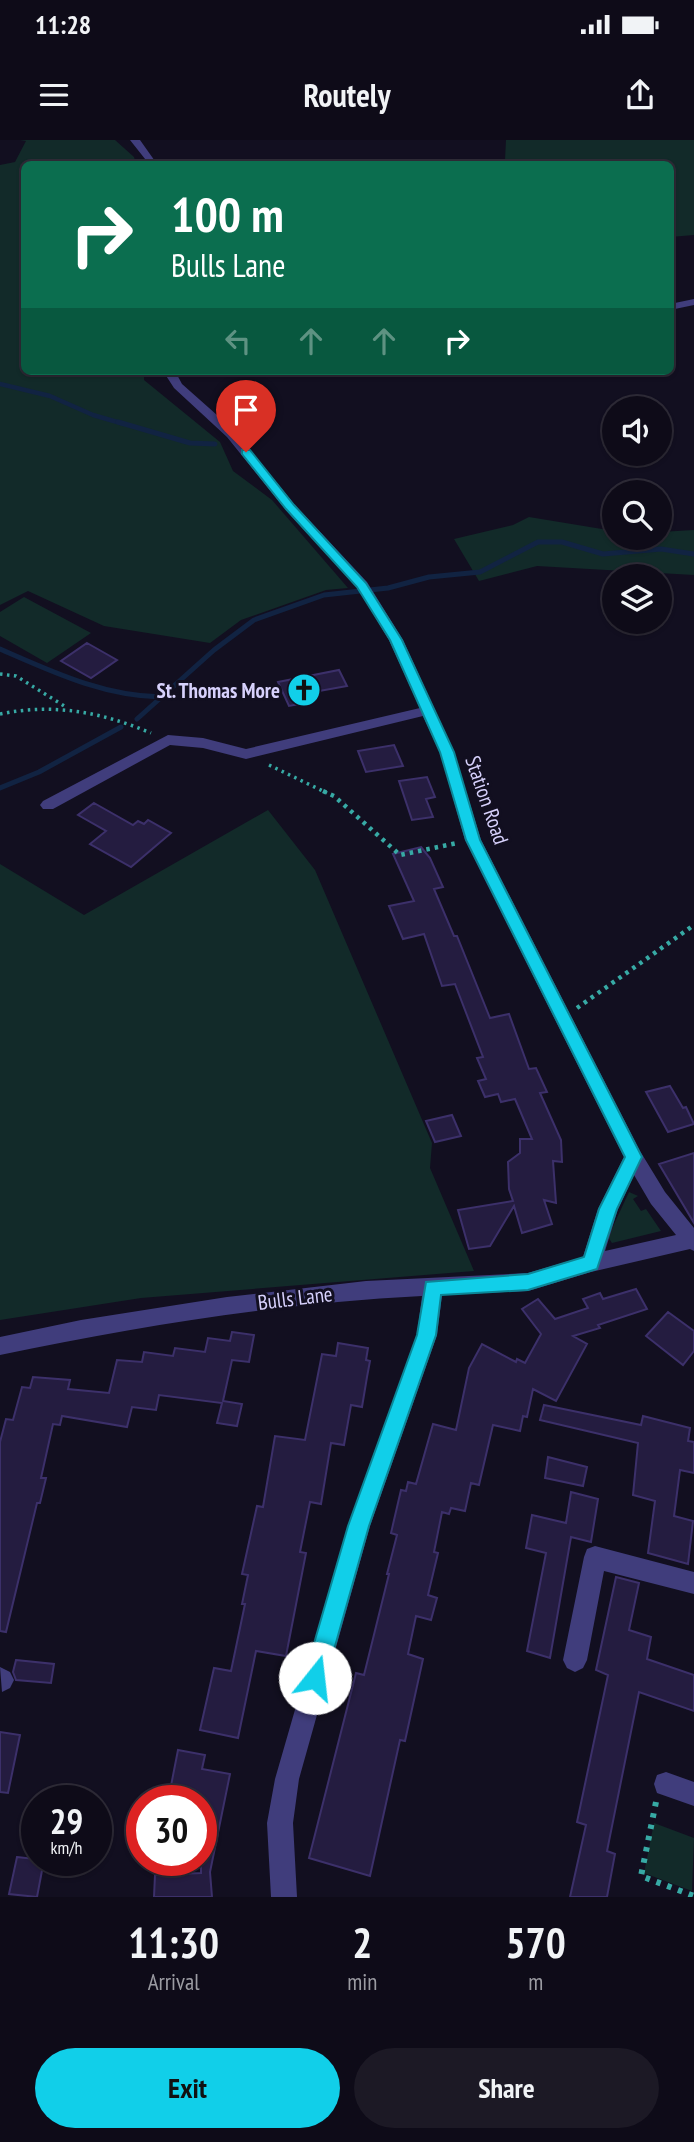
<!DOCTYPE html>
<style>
:root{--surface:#0e0b18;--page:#1c1925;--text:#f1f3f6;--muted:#9b9ba2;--line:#2e2b37;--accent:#11cfe9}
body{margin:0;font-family:"PT Sans Narrow",sans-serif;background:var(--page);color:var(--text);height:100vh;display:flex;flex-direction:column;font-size:26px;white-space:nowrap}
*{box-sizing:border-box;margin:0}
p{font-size:23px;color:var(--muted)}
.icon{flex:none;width:38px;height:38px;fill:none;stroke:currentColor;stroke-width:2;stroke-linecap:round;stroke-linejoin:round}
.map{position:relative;height:1757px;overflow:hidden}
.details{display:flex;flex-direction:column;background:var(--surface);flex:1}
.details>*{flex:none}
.top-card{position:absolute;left:21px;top:21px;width:653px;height:214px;border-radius:10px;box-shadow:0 2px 5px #0004,0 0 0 2px var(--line);background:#0b6e4f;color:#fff;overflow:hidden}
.tools{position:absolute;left:602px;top:256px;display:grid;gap:14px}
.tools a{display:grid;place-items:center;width:70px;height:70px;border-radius:50%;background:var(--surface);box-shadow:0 2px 5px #0004,0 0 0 2px var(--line);font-size:35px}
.speed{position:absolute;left:21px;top:1645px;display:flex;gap:14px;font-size:35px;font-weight:700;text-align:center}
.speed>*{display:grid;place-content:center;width:91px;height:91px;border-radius:50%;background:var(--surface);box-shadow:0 2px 5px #0004,0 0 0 2px var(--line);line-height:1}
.speed small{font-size:18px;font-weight:400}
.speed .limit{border:10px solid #d22;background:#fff;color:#111}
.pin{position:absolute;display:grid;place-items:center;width:60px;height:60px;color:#fff;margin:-72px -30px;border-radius:50% 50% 50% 0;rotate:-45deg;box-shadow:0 0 7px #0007}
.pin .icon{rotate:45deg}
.me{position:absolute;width:77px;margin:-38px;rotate:16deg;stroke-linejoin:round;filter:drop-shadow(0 0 5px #0008)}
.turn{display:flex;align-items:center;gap:24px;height:147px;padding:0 35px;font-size:32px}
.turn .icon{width:91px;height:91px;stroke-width:2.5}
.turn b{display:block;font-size:49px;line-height:60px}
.lanes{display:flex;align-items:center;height:66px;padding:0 35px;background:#0003;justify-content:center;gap:35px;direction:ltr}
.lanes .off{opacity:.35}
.eta{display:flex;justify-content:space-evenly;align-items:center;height:119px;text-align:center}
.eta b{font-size:42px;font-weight:700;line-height:49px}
.cta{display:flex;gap:14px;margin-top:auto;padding:14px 35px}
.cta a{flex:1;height:80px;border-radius:42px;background:var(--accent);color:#111;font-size:28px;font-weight:700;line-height:80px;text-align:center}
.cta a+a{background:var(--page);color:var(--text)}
.status{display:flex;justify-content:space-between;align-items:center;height:49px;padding:0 35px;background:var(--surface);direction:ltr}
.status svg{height:19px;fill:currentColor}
header{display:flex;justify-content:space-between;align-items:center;height:91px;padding:0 35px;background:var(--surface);font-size:32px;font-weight:700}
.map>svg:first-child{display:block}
</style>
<div class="status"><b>11:28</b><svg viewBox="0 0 49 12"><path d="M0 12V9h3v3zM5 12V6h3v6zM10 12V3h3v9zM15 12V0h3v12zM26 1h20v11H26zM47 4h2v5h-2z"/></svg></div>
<header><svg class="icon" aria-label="menu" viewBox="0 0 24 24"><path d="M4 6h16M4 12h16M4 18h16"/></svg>Routely<svg class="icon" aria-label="share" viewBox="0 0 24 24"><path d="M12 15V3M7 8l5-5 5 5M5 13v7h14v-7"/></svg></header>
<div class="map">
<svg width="694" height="1757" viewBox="0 0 694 1757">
<rect width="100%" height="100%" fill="#120f20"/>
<!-- green -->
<path fill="#122a29" d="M20,0H115L134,17L136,24H24V231H144V240L220,302L233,331L272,360L348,448L326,450L241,480L210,503L104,486L28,451L0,465V25L15,22L26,1Z
M506,0H694V95L670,97V24H508L505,20Z
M529,377L614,391V397H660V392L694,390V435L537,426L479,441L454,399L513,385Z
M24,457L91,493L47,523L0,496V472Z
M268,670L315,730L432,1003L430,1028L474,1131L141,1158L0,1180V724L84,775Z
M629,1052L638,1056L633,1059L641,1071L646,1069L661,1091L612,1103L608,1097Z
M654,1683L694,1698L692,1751L644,1733Z"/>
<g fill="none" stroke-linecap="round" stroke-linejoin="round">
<!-- stream-far1 -->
<path stroke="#112342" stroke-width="4.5" d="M0,244L50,256L93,275L124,284"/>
<!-- stream -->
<path stroke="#112342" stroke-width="5" d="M118,282L190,303L215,304
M0,509C53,532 103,556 162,557
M137,579L214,510L254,480L324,455L388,448L429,437L480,432L538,402H562L603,414L661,409L694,414
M0,648L39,632L121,587"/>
</g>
<!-- building -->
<path fill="#241c40" stroke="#3c306a" stroke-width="2" d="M87,503L117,520L91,538L61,521Z
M339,530L347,546L308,553L311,562L289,566L278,542Z
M394,605L403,626L366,632L358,611Z
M427,637L435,657L426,659L433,677L412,680L399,641Z
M94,663L133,685L138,681L144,684L148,680L171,693L131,727L90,704L106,691L78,675Z
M421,707L430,718L443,747L434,749L454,796H457L490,878L509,874L529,929L536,928L547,952L540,953L561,1000L562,1022L553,1021L556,1063L544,1060L552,1084L522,1093L514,1066L490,1106L469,1109L458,1070L513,1061L509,1049L508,1022L520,1013V999H532L515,959L501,962L498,954L485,957L478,941L486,939L477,918L483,917L455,844L442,846L424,794L403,799L389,766L414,761L393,714Z
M670,946L683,968L686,967L694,984L668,992L646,952Z
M452,975L461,996L435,1002L426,981Z
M694,1013V1083L659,1024Z
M636,1149L647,1169L598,1185L600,1188L573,1196L587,1204L556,1261L533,1249L527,1277L523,1276L520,1291L493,1285L479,1345L471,1343L465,1371L451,1368L449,1374L442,1372L434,1412L438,1413L428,1455L437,1458L431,1480L416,1476L408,1514L423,1519L405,1601L400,1600L370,1736L309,1718L356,1533L364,1535L389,1434H387L397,1395L391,1393L401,1350L406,1351L408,1342L416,1344L433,1284L456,1290L469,1228L482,1204L516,1222L517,1219L525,1223L541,1194L522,1169L538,1159L555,1179L588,1168L583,1159L600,1153L603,1159Z
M668,1172L694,1191V1211L683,1225L646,1196Z
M232,1192L254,1195L249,1222L232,1220L223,1261L242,1264L237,1286L217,1283L222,1263L159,1255L156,1270L132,1267L127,1287L62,1276L60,1285L53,1284L41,1338H46L40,1363H37L6,1492L0,1491V1302L6,1279L13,1280L22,1247L30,1248L33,1237L70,1240L68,1249L109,1253L117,1220L142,1222L144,1212L173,1216L175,1208L205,1212L208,1198L230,1201Z
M338,1203L368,1208L366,1220L370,1221L367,1237L362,1267L351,1265L344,1305L331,1303L321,1364L310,1362L300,1412L306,1413L286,1516L256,1511L238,1598L200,1590L214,1528L231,1531L245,1464H242L248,1435L242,1434L257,1366L263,1367L275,1296L305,1300L322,1214L336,1216Z
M544,1265L641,1285L643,1276L690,1288L688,1301L694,1302V1333L680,1330L674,1376L693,1381L688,1424L648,1413L655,1361L633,1355L638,1303L540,1280Z
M548,1317L587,1327L583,1346L545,1338Z
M571,1352L598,1359L591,1402L571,1397L550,1518L527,1511L546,1413L526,1408L532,1375L566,1383Z
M616,1437L639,1443L629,1490L651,1497L647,1519L694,1535V1571L639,1552L607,1711L615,1714L607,1757H570L586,1685L577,1682L608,1535L596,1530Z
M16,1520L54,1524L51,1543L16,1540L13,1532Z
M0,1592L20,1595L8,1653L0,1652Z
M178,1610L205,1615L202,1629L230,1634L210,1732L212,1757H154L155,1735L201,1733V1661H168Z
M17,1717L44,1720L37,1757L9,1754Z"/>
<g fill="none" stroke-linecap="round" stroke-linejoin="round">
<!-- path-far2 -->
<path stroke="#37aaa5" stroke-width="3.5" stroke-dasharray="2.5 4.5" stroke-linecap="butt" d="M0,534L16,536L66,567
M0,574C54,563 101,572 151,593
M269,625L327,653"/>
<!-- path-far1 -->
<path stroke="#37aaa5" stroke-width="4.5" stroke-dasharray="3.5 5" stroke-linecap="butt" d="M323,651L334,656L400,715L457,703
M577,868L694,785"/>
<!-- path -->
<path stroke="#37aaa5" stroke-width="6" stroke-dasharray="4.5 7" stroke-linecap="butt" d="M656,1662L641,1736L694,1756"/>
<!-- minor -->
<path fill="#403d7c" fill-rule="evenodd" d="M130,0H140L157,24H149Z
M694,159V165L670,170V164Z
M163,231H175L182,244L235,291L294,364L367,442L403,500L454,612L481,700L640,1011L665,1052L694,1088V1111L690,1109L591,1132L528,1151L442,1155L437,1195L370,1386L299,1639L293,1683L297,1757H271L267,1683L275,1639L348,1386L417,1195L422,1156C280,1163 139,1186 0,1215V1197L81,1180L227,1157L366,1141L528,1133L583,1117L598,1069L624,1017L465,700L440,612L423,576L246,619L203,608L170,605L53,669H43L40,665L43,661L168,595L203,598L246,609L420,568L389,500L357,447L286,370L227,297L174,248ZM634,1035L651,1064L676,1095L605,1111L618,1069Z
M595,1406L694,1432V1454L604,1431L587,1520L583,1528L575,1532L567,1528L563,1520L584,1417L587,1409Z
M0,1527L10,1532L14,1540L10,1548L2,1552Z
M666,1632L694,1642V1666L657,1653L654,1644L657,1635Z"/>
</g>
<!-- route -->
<path fill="#11cfe9" stroke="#0b8797" stroke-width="2" d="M242,310H250L294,365L366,443L402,500L454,612L480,700L642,1017L617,1069L597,1129L528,1150L441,1155L436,1195L369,1386L326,1538L323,1545L315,1549L308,1545L304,1538L348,1386L417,1195L426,1142L528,1134L584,1117L599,1069L625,1017L466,700L440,612L390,500L357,447L286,369L242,314Z"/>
<!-- icons -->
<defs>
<symbol id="church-disc" viewBox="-11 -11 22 22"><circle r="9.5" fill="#11cfe9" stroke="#120f20"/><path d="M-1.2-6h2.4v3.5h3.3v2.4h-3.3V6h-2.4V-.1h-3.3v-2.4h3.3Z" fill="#111"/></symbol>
</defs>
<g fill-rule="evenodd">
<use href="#church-disc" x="285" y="531" width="38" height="38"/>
</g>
<g text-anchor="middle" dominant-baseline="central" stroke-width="6" stroke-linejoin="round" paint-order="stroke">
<!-- poi labels -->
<g font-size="21" font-weight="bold" fill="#d7d1fc" stroke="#120f20" text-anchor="end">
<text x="280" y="550">St. Thomas More</text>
</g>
<!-- street labels -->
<g font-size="21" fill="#d7d1fc" stroke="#120f20">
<text transform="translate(487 660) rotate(71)">Station Road</text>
<text transform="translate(295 1158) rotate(-7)">Bulls Lane</text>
</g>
</g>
</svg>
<div class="tools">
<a><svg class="icon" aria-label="sound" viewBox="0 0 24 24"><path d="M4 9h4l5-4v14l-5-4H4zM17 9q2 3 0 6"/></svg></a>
<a><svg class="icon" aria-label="search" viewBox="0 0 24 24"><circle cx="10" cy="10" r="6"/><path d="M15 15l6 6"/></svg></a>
<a><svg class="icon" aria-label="layers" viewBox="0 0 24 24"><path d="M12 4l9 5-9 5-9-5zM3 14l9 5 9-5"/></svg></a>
</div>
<div class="speed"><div>29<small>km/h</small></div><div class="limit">30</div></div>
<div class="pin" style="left:246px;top:312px;background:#d93025"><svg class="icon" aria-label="arrive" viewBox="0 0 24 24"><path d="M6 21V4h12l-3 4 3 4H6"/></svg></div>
<svg class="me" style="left:315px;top:1538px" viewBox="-20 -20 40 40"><circle r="19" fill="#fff"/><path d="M0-13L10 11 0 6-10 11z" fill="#11cfe9"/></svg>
<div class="top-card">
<div class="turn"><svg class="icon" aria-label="right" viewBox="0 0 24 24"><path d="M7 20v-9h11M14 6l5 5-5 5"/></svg><div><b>100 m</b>Bulls Lane</div></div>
<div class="lanes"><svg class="icon off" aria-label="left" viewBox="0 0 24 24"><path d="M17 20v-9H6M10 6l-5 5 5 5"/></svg><svg class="icon off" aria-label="ahead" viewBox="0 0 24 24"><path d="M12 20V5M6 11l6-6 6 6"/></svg><svg class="icon off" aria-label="ahead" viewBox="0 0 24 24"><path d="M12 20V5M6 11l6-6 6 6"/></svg><svg class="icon" aria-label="right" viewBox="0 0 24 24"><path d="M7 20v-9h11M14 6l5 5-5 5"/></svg></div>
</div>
</div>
<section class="details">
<div class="eta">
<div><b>11:30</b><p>Arrival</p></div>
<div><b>2</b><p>min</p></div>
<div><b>570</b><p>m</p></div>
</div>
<div class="cta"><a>Exit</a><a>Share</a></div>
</section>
